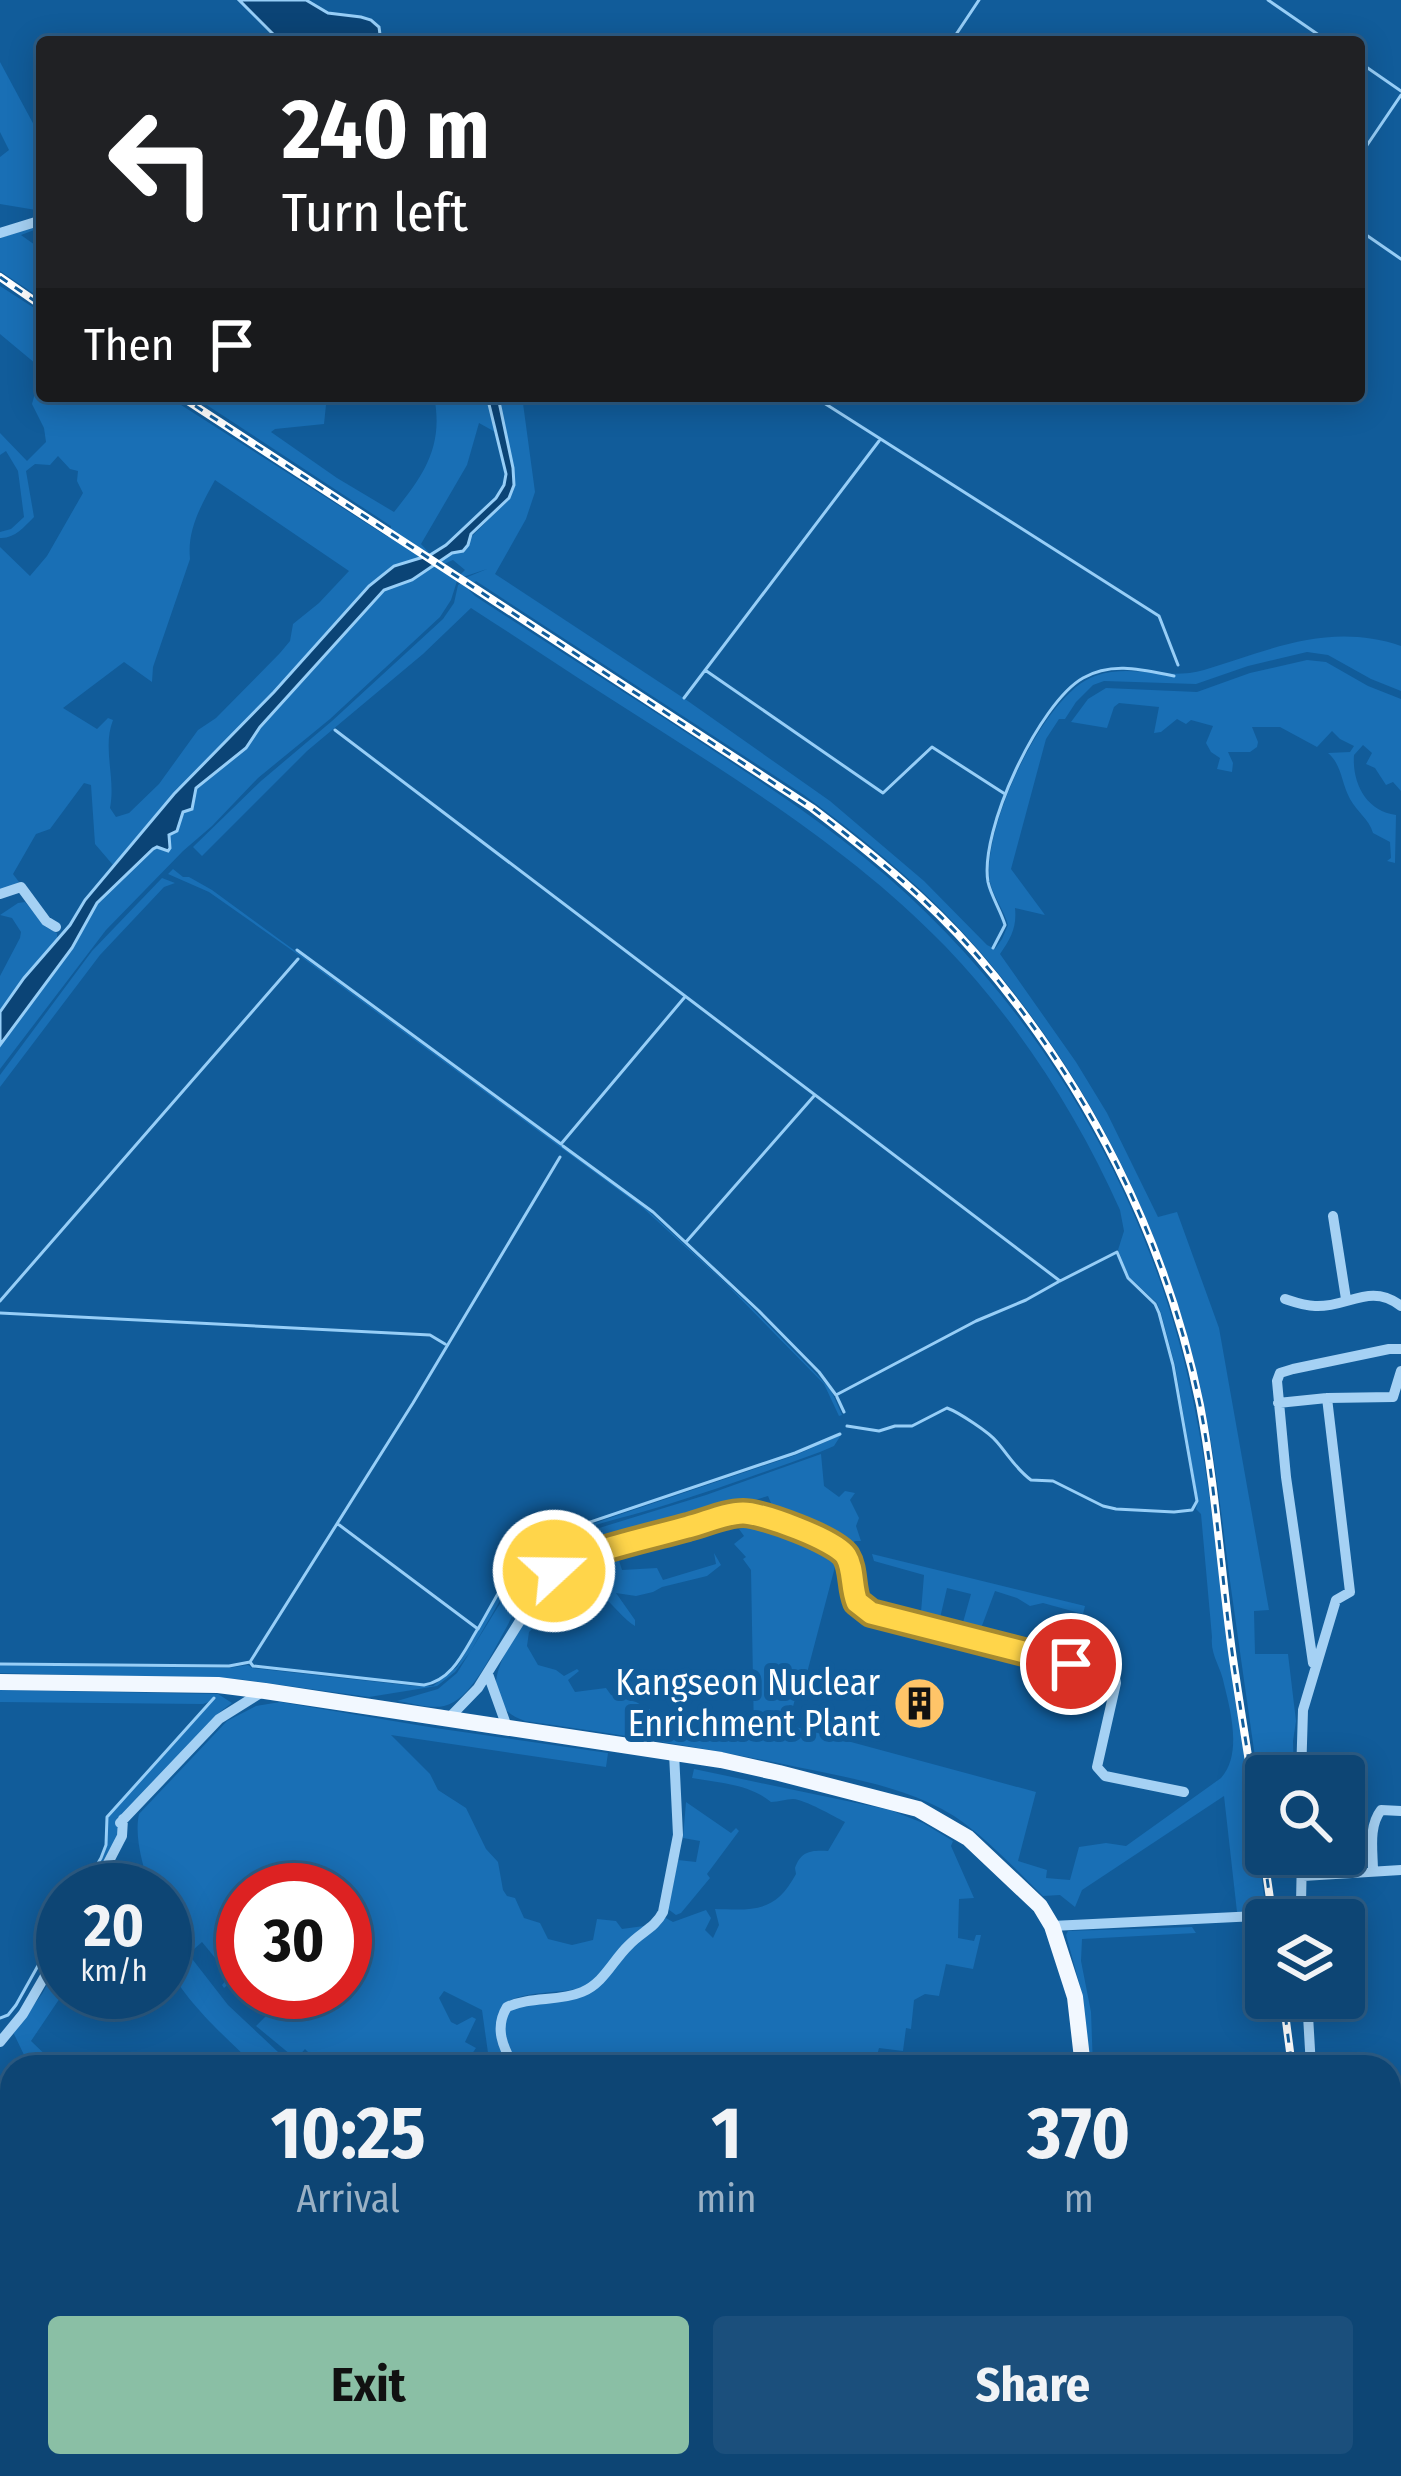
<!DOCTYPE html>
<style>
:root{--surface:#0d4574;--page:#1b4f7c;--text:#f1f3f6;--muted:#9ab1c5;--line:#2d5d86;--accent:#8abfa5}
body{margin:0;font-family:"Fira Sans Condensed",sans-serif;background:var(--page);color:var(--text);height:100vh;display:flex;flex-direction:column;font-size:45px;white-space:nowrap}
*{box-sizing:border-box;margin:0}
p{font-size:39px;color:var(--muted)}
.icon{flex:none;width:66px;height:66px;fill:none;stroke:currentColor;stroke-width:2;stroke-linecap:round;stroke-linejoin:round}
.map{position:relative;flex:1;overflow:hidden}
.side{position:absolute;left:0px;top:2055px;width:1401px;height:423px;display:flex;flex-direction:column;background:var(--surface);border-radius:36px 36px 0 0;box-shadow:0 6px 30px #0003,0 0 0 3px var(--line)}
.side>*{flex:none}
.top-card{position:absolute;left:36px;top:36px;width:1329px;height:366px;border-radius:12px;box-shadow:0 6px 30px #0003,0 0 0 3px var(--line);background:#202124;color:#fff;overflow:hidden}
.buttons{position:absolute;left:1245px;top:1755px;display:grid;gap:24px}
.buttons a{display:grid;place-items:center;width:120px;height:120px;border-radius:12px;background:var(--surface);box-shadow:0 6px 30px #0003,0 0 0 3px var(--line);font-size:60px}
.speed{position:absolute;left:36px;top:1863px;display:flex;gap:24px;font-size:60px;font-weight:700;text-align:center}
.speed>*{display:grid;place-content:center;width:156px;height:156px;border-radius:50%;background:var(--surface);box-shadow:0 6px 30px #0003,0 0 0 3px var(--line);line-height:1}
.speed small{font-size:30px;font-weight:400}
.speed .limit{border:18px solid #d22;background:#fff;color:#111}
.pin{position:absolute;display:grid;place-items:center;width:102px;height:102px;color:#fff;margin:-51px;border:6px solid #fff;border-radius:50%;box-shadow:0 3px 12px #0007}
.me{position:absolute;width:132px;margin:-66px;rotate:69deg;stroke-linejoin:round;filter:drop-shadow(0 0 9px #0008)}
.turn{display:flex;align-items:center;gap:42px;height:252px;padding:0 48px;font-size:54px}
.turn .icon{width:156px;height:156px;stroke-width:2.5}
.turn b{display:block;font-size:84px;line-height:102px}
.then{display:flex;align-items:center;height:114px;padding:0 48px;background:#0003;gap:24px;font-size:45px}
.eta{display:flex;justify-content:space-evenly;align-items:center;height:204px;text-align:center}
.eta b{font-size:72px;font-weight:700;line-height:84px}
.action{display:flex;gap:24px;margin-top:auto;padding:24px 48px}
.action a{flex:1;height:138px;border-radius:12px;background:var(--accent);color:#111;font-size:48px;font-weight:700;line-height:138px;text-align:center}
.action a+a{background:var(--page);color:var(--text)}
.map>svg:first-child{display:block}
</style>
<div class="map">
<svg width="1401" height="2476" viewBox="0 0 1401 2476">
<rect width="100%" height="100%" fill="#115c9a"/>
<!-- green -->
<path fill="#196fb5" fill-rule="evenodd" d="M0,62L42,140V211L0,204V157L9,150L0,132Z
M42,224V227L21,235L42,250V299L0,271V238Z
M0,286L42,313V369L0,334Z
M42,384V396H167L388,537L391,534V526L193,396H321L326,405L324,424L275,429L271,432L337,478L394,512C424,475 444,446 434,396H487L497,433L479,423L467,465L421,544L431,555L395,566L369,586L274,692L174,794L113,865L95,844L91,785L84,783L50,829L36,834L13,874L19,882L0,892V547L30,576L47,556L83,493L77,481L78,471L70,469L58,456L50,465L35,464L26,471L34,517C24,527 14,539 0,538V532L11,529L24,517L18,471L6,451L0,455V433L27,461L46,442L44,428L32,404L37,386ZM215,480L349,571L319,603L293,624L290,641L280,653L216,718L198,730L159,784L129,813L116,817L110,808C116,778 102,748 113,720L108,718L97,729L63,708L124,662L152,682L153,667L190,559C187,529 201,506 215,480Z
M498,396H522L535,492L526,519L495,574L685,699L830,801L924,881L987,945L995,949L1002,939L1008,925C1004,910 993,896 990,882C981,830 1044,693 1095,676C1131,663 1167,681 1204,670C1272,649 1330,622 1401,646V691L1371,679L1328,655L1307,652L1248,666L1196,684L1104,681L1093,685L1076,702L1065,719H1059L1046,739L1011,869L1045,915L1015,908C1017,927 1011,938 1000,954L1076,1062L1107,1113L1158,1217L1177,1212L1219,1328L1269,1610L1254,1611L1255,1654H1288L1296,1721L1293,1741L1294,1776H1266V1835C1254,1748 1241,1661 1229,1574C1221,1511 1214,1447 1200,1386C1161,1214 1076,1053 956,925C910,876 858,835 804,795L476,581L474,583L465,578L487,569L463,577L460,575L465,570L453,560L444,564L439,560C470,543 495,515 514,485Z
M428,567H436L457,581L451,600L440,617L330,719L258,778L212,826L183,851L106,930L0,1069V1045L72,948L97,903L153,849L157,847L168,850L169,835L177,830L183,812L192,809L196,788L246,748L260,727L384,590L420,576Z
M462,582L470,587L469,590L475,596C553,647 633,697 711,749C764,784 817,818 866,859C1032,994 1150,1191 1193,1400C1212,1492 1220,1586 1232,1678C1235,1702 1240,1726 1244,1750C1253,1804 1259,1858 1266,1912H1237L1224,1796L1082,1890L1075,1907L1060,1895L1043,1896C1015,1869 987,1838 954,1816C907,1787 850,1778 797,1767C707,1748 616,1734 525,1721C469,1701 507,1648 527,1617C537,1601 546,1582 562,1571C576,1562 600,1557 617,1554L622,1570L657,1568L663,1580L716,1564L714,1553L721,1565L707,1576L662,1587L653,1592L636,1596L616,1593L635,1620V1626C611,1610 601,1579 569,1592L563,1589C550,1602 543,1621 529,1632L527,1646L538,1665L556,1670L564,1676L577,1669L579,1671L568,1680L575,1692L606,1688L611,1695L636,1702L676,1724L725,1726L727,1737L754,1735L751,1570L743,1559L746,1557L734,1544L744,1536L739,1529L748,1526L827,1551L835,1557L836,1563L803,1688H798L788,1725L1036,1792L1018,1861L1047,1870L1046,1878L1070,1880L1079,1847L1106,1843L1126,1846L1221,1778C1242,1755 1231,1712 1224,1684C1221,1667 1210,1655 1212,1637L1201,1514L1196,1509L1198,1500L1175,1365L1161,1313L1157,1303L1129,1277L1118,1250L1124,1231L1120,1210C1077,1114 1018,1022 945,946C858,856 752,789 647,722C588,685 530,646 471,608L423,654L307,751L202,856L193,847L261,781L332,721L443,619L454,603L458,585Z
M1307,660L1326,662L1368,686L1401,699V791L1393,782L1386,785L1375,768L1366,764L1372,753L1363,745L1354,755C1352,783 1366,811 1396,815L1395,863L1387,861L1391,858L1390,842L1373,833C1369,819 1357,812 1350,799C1341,782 1342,765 1328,753L1350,752L1354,746L1340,739L1332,731L1317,747L1280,727H1252L1258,742L1257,747L1250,752H1228L1233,763L1232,772L1217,769L1220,758L1211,752L1206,743L1213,726L1191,720L1186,724L1177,719L1161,732L1154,733L1159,707L1119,703L1114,707L1107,728L1071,722L1088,699L1106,688L1197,692L1250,673Z
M173,869L183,877H189L212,890L643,1206L749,1305L817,1375L831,1390L842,1415L839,1416L824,1384L726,1284L643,1208L300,956L209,892L168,874Z
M162,878L175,883L164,887L100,955L0,1087V1075L92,951Z
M25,902L46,927L57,933V940L24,978L0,1012V976L20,938L21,932L12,918L0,915L18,903Z
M841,1435L834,1446L820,1452C770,1470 720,1488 669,1504C621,1520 559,1528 522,1563L470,1652L455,1672L437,1686L369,1697L238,1679L0,1673V1665L229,1668L248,1665L252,1668L414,1686H433L457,1667L514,1568L524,1554L539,1542L796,1455Z
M821,1454L824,1486L839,1497L845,1491L855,1493L850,1500L859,1518L856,1526L861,1541H855L850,1545L776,1515L768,1496L559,1559C513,1583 488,1696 444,1706C430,1709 411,1703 397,1701L438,1689L457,1673L524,1565L536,1553L570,1537L706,1495Z
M872,1554L1085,1606L1083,1614L1043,1603L1030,1606L1017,1598L995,1591L980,1631L962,1626L971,1594L947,1588L940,1618L921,1612L924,1575L874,1561Z
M0,1690L218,1694L232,1703L221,1711L117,1823L121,1828L93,1890H83L105,1851L108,1817L214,1700L203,1704L0,1702Z
M280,1702L435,1728L608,1753L606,1767L391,1735L430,1774L438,1790L466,1808L486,1849L498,1862L503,1890L507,1896L515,1898L524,1918L540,1923L548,1939L572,1945L593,1940L597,1919L616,1921L622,1929L651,1925C633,1942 609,1973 588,1985C564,1998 498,1984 497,2021C496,2036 507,2054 512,2067H490L482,2010L444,1991L439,1998L451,2022L457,2025L472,2017L476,2019L465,2042L476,2048L463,2067H323L305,2049L296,2059L256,2026L266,2016L245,1992H345V1890H243V1989L234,1979L224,1988L222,1985L230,1976L202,1942L193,1950L165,1911V1890H151C143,1867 134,1837 139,1814L227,1721L256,1706Z
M694,1769L890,1810L923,1823L953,1841L951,1846L974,1898L959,1899L958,1938L974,1941L976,1935H981L973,1969L946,1964L939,1996L925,1994L914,2000L911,2029L906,2028L903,2051L879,2048L874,2067H518C508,2049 499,2027 509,2008L578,1997L664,1917L673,1922L706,1910L711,1918L705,1930L713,1938L719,1925L715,1909C754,1910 775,1913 796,1874L795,1868C801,1851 811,1850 828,1851L845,1822C833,1816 806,1800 793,1799C786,1799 779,1802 771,1802C749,1784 720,1783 692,1778Z
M686,1802L731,1833L736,1828L739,1831L707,1874L710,1878L681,1913L676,1915L668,1909L678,1860L696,1862L700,1841L683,1838Z
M165,1924L228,2005L294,2067H257C230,2042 180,1997 167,1963C162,1952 165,1936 165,1924Z
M1192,1927L1196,1933L1082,1939L1081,1961L1091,2012L1093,2067H1089L1083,1997L1066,1935L1068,1931Z
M63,1956L64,1992L31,2041L55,2064L61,2056L80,2067H25L26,2059L13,2032L42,1994Z
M729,2466L739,2476H534L531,2467Z"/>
<!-- water -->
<path fill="#0b4476" stroke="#97cef7" stroke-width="3" d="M239,0H306L328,13L361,17L371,20L379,27L381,42H281Z
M487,396L498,397L513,468L514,485L509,498L471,534L468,545L463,551L452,553L412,580L384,590L260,727L246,748L196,788L192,809L183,812L177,831L169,835L170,848L168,851L157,847L153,849L97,903L72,948L0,1045V1012L24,978L70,925L85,900L174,794L274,692L369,586L394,566L430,555L446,545L496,498L504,485L506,474Z"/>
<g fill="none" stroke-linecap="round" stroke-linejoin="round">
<!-- stream -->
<path stroke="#97cef7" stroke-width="3" d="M1268,0L1329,42
M951,42L979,0
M1359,62L1401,91
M1359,157L1401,95
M1359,230L1401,259
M813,396L1159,616L1178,665
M705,670L883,793L932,747L1005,794
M684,698L879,441
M335,730L1060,1281L1117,1252L1128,1278L1155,1304L1159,1313L1173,1365L1197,1501L1192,1510L1174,1512L1116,1509L1103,1506L1053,1481L1031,1480C1016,1469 1009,1456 997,1442C989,1432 958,1412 947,1408L912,1426H895L879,1431L847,1426
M993,948L1005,925C1001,911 991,896 988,882C979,831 1039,703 1083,678C1112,661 1144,670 1174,676
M297,950L561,1144L684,998
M563,1146L653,1212L759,1311L819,1372L836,1395L976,1321L1026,1300L1058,1282
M686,1242L814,1096
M0,1301L298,959
M0,1313L430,1335L445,1344
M837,1397L844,1412
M338,1524L478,1629L513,1567L537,1540L795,1453L840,1434
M250,1662L413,1403L560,1157
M0,1664L229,1666L250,1662L253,1666L424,1685C452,1680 463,1653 477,1630
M82,1890L101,1858L106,1845L107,1817L214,1698
M0,2018L8,2015L16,2005L63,1921"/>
<!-- street -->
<path stroke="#a5d1f4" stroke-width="10" d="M0,233L42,220
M0,894L21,887L46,921L56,927
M1333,1216L1346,1299
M1285,1299C1294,1302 1305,1306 1315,1306C1347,1308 1370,1282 1401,1306
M1278,1403L1327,1398
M1313,1663L1286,1477L1277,1381L1280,1373L1293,1369L1389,1349H1401
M488,1674L507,1727
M448,1719L478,1688L543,1584L564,1564L744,1513L778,1522L829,1543L844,1552L850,1567L857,1602L871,1613L1115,1677L1116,1683L1097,1767L1105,1776L1184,1792
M1301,1776L1303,1710L1336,1600L1350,1592L1327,1398L1393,1397L1401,1371
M120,1823L219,1719L262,1692
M1373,1872C1373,1851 1368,1827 1381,1810L1401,1811
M1303,1876L1401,1870
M94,1890L122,1836L123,1819
M1052,1926L1297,1914L1301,1903L1302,1854
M1307,1998L1311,2067
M0,2042L23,2014L63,1945
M514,2067C503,2047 494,2028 507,2007C531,1996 558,2002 582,1992C604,1983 613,1960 629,1945C641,1932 655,1928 663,1912L678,1835L674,1753
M0,2184L12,2206
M1389,2465L1391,2476
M937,2466L948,2476
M98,2476L103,2466
M419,2476L423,2466"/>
<!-- primary -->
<path stroke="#f2f8ff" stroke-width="16" d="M0,1682L218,1685L265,1691L721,1760L779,1773L918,1809L968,1838L1040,1906L1052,1926L1075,1997L1083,2067
M1103,2466V2476"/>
<defs>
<path id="rail" d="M0,277L42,306
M180,396L812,808C870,852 927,898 975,953C1087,1082 1166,1238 1200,1405C1216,1489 1221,1574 1233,1659C1246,1746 1261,1833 1273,1920
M1283,1998L1292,2067
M1369,2466L1372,2476"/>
</defs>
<!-- rail casing -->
<use href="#rail" stroke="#fff" stroke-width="8"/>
<!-- rail -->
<use href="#rail" stroke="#115c9a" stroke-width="3" stroke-dasharray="9" stroke-linecap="butt"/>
</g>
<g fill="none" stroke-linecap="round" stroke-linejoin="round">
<defs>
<path id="route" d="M554,1571C580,1552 653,1537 688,1527C705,1523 725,1513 743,1513C762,1513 836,1540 846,1556C854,1569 851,1588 857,1602L871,1613L1071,1664"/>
</defs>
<!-- route casing -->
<use href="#route" stroke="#a68a30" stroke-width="30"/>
<!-- route -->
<use href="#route" stroke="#ffd54a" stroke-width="21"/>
</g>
<!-- icons -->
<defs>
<symbol id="building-disc" viewBox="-11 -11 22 22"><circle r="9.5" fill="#ffc468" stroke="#115c9a"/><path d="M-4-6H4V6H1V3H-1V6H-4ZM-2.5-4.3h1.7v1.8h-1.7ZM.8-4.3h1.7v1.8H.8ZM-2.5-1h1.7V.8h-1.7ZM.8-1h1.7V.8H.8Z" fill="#111"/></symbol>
</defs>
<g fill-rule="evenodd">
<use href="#building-disc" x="890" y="1674" width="59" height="59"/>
</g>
<g text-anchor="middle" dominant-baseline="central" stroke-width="12" stroke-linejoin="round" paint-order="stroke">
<!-- poi labels -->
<g font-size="36" fill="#fff" stroke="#115c9a" text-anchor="end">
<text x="880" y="1683">Kangseon Nuclear<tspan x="880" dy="41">Enrichment Plant</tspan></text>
</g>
</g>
</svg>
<div class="buttons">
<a><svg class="icon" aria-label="search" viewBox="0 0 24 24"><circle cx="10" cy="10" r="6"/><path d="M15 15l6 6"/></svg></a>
<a><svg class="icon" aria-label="layers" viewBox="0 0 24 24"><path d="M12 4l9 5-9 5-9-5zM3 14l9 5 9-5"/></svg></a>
</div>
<div class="speed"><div>20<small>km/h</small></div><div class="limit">30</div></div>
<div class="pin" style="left:1071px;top:1664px;background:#d93025"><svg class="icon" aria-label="arrive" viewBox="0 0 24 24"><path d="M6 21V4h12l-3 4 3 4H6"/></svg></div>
<svg class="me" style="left:554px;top:1571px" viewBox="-20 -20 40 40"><circle r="17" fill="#ffd54a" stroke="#fff" stroke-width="3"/><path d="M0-11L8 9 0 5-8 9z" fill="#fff"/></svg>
<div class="top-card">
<div class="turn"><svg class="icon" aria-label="left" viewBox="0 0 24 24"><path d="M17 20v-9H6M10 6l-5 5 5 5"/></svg><div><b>240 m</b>Turn left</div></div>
<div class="then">Then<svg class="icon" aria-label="arrive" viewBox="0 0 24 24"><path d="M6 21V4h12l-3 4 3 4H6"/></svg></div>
</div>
<section class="side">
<div class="eta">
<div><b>10:25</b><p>Arrival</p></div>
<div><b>1</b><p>min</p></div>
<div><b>370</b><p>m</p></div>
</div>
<div class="action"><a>Exit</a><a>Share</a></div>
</section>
</div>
